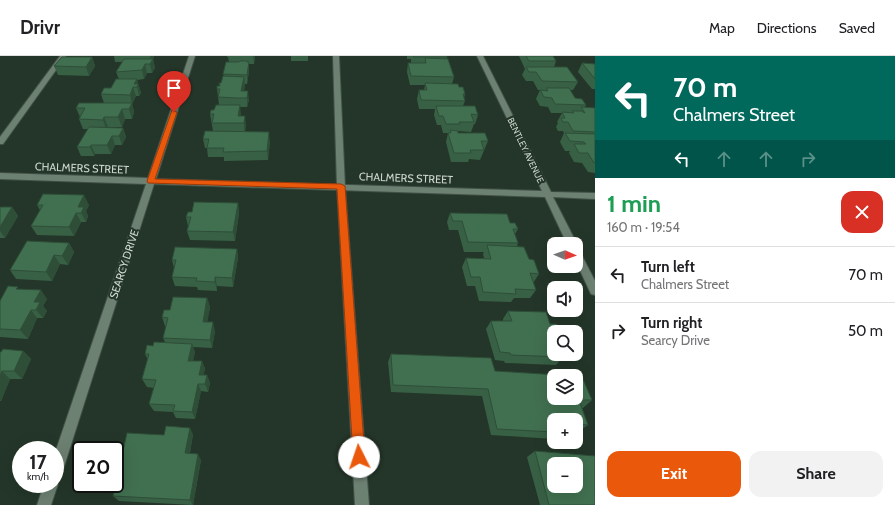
<!DOCTYPE html>
<meta charset="utf-8">
<style>
:root{--surface:#fff;--page:#f2f2f2;--text:#202124;--muted:#757577;--line:#e0e0e0;--accent:#ea580c}
body{margin:0;font-family:Cabin,sans-serif;background:var(--page);color:var(--text);height:100vh;display:flex;flex-direction:column;font-size:15px;white-space:nowrap}
*{box-sizing:border-box;margin:0}
p{font-size:13px;color:var(--muted)}
.icon{flex:none;width:22px;height:22px;fill:none;stroke:currentColor;stroke-width:2;stroke-linecap:round;stroke-linejoin:round}
.map{position:relative;flex:1;overflow:hidden}
.sheet{display:flex;flex-direction:column;background:var(--surface);width:300px}
.sheet>*{flex:none}
.top-card{background:#00695c;color:#fff;overflow:hidden}
.needle{width:26px;rotate:92deg}
.buttons{position:absolute;left:547px;top:181px;display:grid;gap:8px}
.buttons a{display:grid;place-items:center;width:36px;height:36px;border-radius:8px;background:var(--surface);box-shadow:0 4px 16px #0002;font-size:20px}
.speed{position:absolute;left:12px;top:385px;display:flex;gap:8px;font-size:20px;font-weight:700;text-align:center}
.speed>*{display:grid;place-content:center;width:52px;height:52px;border-radius:50%;background:var(--surface);box-shadow:0 4px 16px #0002;line-height:1}
.speed small{font-size:10px;font-weight:400}
.speed .limit{border:2px solid #111;border-radius:6px;background:#fff;color:#111}
.pin{position:absolute;display:grid;place-items:center;width:34px;height:34px;color:#fff;margin:-41px -17px;border-radius:50% 50% 50% 0;rotate:-45deg;box-shadow:0 0 4px #0007}
.pin .icon{rotate:45deg}
.me{position:absolute;width:44px;margin:-22px;rotate:356deg;stroke-linejoin:round;filter:drop-shadow(0 0 3px #0008)}
.turn{display:flex;align-items:center;gap:14px;height:84px;padding:0 12px;font-size:18px}
.turn .icon{width:52px;height:52px;stroke-width:2.5}
.turn b{display:block;font-size:28px;line-height:34px}
.lanes{display:flex;align-items:center;height:38px;padding:0 12px;background:#0003;justify-content:center;gap:20px;direction:ltr}
.lanes .off{opacity:.35}
.round{display:grid;place-items:center;flex:none;width:42px;height:42px;border-radius:12px;background:var(--page)}
.overview{display:flex;align-items:center;justify-content:space-between;height:68px;padding:0 12px}
h1{font-size:24px;font-weight:700;line-height:30px;color:#1e9e55}
.action{display:flex;gap:8px;margin-top:auto;padding:8px 12px}
.action a{flex:1;height:46px;border-radius:12px;background:var(--accent);color:#fff;font-size:16px;font-weight:700;line-height:46px;text-align:center}
.action a+a{background:var(--page);color:var(--text)}
ul{padding:0;list-style:none}
li{display:flex;align-items:center;gap:12px;height:56px;padding:0 12px;border-top:1px solid var(--line)}
li div{flex:1}
li b{display:block;font-size:15px}
li em{font-style:normal}
header{display:flex;align-items:center;gap:24px;box-sizing:border-box;height:56px;padding:0 20px;background:var(--surface);border-bottom:1px solid var(--line)}
header strong{font-size:19px}
nav{display:flex;gap:22px;margin-inline-start:auto;font-size:14px}
main{display:flex;flex:1;min-height:0}
.map>svg:first-child{display:block}
</style>
<header>
<strong>Drivr</strong>
<nav><a>Map</a><a>Directions</a><a>Saved</a></nav>
</header>
<main>
<div class="map">
<svg width="595" height="449" viewBox="0 0 595 449">
<rect width="100%" height="100%" fill="#243629"/>
<g fill="none" stroke-linecap="round" stroke-linejoin="round">
<defs>
<path id="service" d="M60,0H66L3,88H0V81Z
M333,0H339L345,131L369,449H355L337,131Z"/>
<path id="minor" d="M189,0H195L156,123L542,135L477,0H483L551,136L595,137V143L553,141L577,188L576,189L567,188L545,141L154,128L62,417L60,422L56,423L58,428L51,449H37L44,428H55V397L146,128L0,123V117L148,122Z
M576,193L579,194L595,225V239L591,238L576,206Z"/>
</defs>
<!-- service casing -->
<use href="#service" stroke="#425147" stroke-width="2"/>
<!-- minor casing -->
<use href="#minor" stroke="#425147" stroke-width="2"/>
<!-- service -->
<use href="#service" fill="#6d8172" fill-rule="evenodd"/>
<!-- minor -->
<use href="#minor" fill="#6d8172" fill-rule="evenodd"/>
</g>
<!-- wall -->
<path fill="#386045" d="M114,0H154L153,3L155,12L152,17H147L144,23L137,24L141,37L139,40H136L132,48L134,56L132,63H125L122,71H108L107,72H123L126,81L122,89H115L111,98H95L94,100H81L77,91L88,73H83L79,63L80,61L76,52L104,47L101,38L111,32L119,23L116,16L123,6H115Z
M227,0H255L254,8H249V15L247,28H245L244,35L249,44L247,51H240V60L246,69L245,75L270,85L268,104L224,105V101H208L207,92H205L203,83L213,75L210,58L219,49L217,33L220,30L219,27H221L224,20L223,18L229,6L228,1H227Z
M291,0H308V5H291Z
M407,0H447V3L454,21L452,28L459,31L465,38L464,42L465,45L463,50L478,59L475,68H474L471,76L458,75V77L488,85L480,104L469,103L468,106H451L446,86L448,77H443L441,69H437L434,59L435,53H419L417,43L419,34H424L425,29H410L407,16L408,7H411V3H407Z
M519,0H546L556,5L554,11L578,26L573,34H570L575,42L586,49L585,51L595,52V117L588,116L582,107L574,106L569,97L570,95H565L560,86L564,77L563,75H558L556,71L558,67L557,66L562,57H551L548,51L540,50L536,43L540,34L544,35L545,34H538L533,25H526L522,19L525,13Z
M92,1L95,10L89,20L58,19L54,10Z
M582,7L595,8V33H592L578,16Z
M238,147L239,157L235,185L190,184L187,175L188,170L186,161L192,156Z
M37,149H89L86,155L88,160L86,166H81L74,180L37,179L31,170L40,154Z
M0,151H12L18,160L5,182H0Z
M450,157L510,167L518,173L515,178L518,187L517,190L529,203L539,218L533,227L536,234L530,242H514L511,246L479,245L475,230H467L462,211L466,202H484L483,198L484,196H464L458,174H449L447,166Z
M69,187L74,196L68,209L60,208L52,225L16,223L10,214Z
M237,193L238,202L233,231L217,230V235L198,234L197,231L175,230L172,221L174,212L172,204Z
M20,233L47,243L43,250L47,255L43,262H37L28,283L0,281V245Z
M207,242L210,251L207,266L215,275L212,292L193,291L195,296L193,305H202L205,313L203,319H207L210,327L208,336L201,335L195,363L176,362L173,356L154,355L149,348L154,332L147,331L142,323L148,304L145,298L153,290L165,286L163,282L166,270H165L162,261L170,254Z
M508,255L550,268L554,276L563,301L556,309L505,307L504,305L495,304L486,273L491,265H503V263Z
M23,295L31,303L22,323H10L1,345H0V296Z
M391,298L495,315L592,344L583,352H582L588,369L579,375H576V364H554V383L491,379L482,340L391,336L388,306Z
M193,378L190,397L201,404L193,449L119,445L113,440L164,379Z
M535,395L595,449H540L527,401Z"/>
<!-- shaded-wall -->
<path fill="#2e4e38" d="M150,0H154L151,6Z
M253,0H255L254,8Z
M92,1L95,10L89,20L86,11Z
M153,3L155,12L152,17L150,8Z
M249,6V15L247,28V19Z
M145,8L147,17L144,23L142,14Z
M244,21L245,30L242,42L241,35Z
M137,23L141,37L139,40L137,31L134,28Z
M133,31L136,40L132,48L130,39Z
M248,35L249,44L247,51V42Z
M132,47L134,56L132,63L129,53Z
M240,49L241,58L239,67L238,60Z
M122,53L125,63L122,71L118,61Z
M245,60L246,69L244,76V67Z
M104,61L108,71L106,73L103,64Z
M123,72L126,81L122,89L119,80Z
M269,76L270,85L268,104L267,95Z
M112,80L115,89L111,98L107,89Z
M91,89L95,98L94,100L90,91Z
M84,139L89,149L86,155L88,160L86,166L78,151Z
M238,147L239,157L235,185L233,176Z
M12,151L18,160L5,182L0,175V171Z
M76,157L81,166L74,180L69,171Z
M69,187L74,196L68,209L62,200Z
M237,193L238,202L233,231L232,222Z
M54,199L60,208L52,225L46,216Z
M215,221L217,230V235L215,226Z
M41,234L47,243L43,250L47,255L43,262L36,254L34,246Z
M207,242L210,251L206,274L203,266Z
M31,254L37,262L28,283L20,274Z
M213,266L215,275L212,292L210,284Z
M192,288L195,296L191,313L188,305Z
M23,295L31,303L22,323L14,315Z
M202,305L205,313L202,327L199,319Z
M2,315L10,323L1,345L0,344V320Z
M207,319L210,327L208,336L205,328Z
M198,328L201,335L195,363L192,356Z
M190,372L193,378L189,403L185,397Z
M198,398L201,404L193,449L190,444Z"/>
<!-- building -->
<path fill="#417050" stroke="#2e4e38" fill-rule="evenodd" d="M413,0H447V1H414Z
M526,0H553L556,5H529Z
M62,1H92L86,11L54,10Z
M425,2L448,3L454,21L411,20L408,7H426Z
M124,3H153L150,8H145L142,14L116,16Z
M240,5H247V6H249L247,19L223,18L226,6H239Z
M582,7L595,8V23Z
M526,11H567L578,26L542,25L536,16H529Z
M223,20L244,21L241,35H248L247,42H237L218,41L220,33H217V30H220L219,27H221Z
M116,23H137L134,28H138L137,31H133L130,39L101,38L104,32H111Z
M425,27L458,28L459,31H463L465,38H463L465,45L421,44L419,34H427Z
M546,32H569L575,42L582,43L586,49L555,48L552,42L544,41L540,34L548,35Z
M79,47H132L129,53H122L118,61H104L103,64L79,63L85,52H76Z
M216,49H240L238,60H245L244,67H212L214,58H210L211,54H214Z
M436,50H475L478,59L471,58L474,66H459L460,68H446L443,60H439Z
M581,51L595,52V76L573,75L568,66H563L561,62H565L562,56L574,57L572,55H581L585,57Z
M89,71L123,72L119,80H112L107,89H91L90,91H77Z
M450,74L458,75V77H485L488,85H481L484,94H470L471,97H454L448,77H451Z
M205,75L269,76L267,95L223,96L224,92H207L209,83H203Z
M565,77L595,78V107H594L588,97H579L574,88H586L584,86L570,85Z
M43,138L84,139L78,151H84L81,157H76L69,171L31,170L43,149H37Z
M194,146L238,147L233,176L187,175L191,161H186L188,156H192Z
M0,151H12L0,171Z
M450,157L507,158L510,167H515L518,173H513L518,187L468,186L462,165H453Z
M27,185L69,187L62,200L54,199L46,216L10,214Z
M487,189L524,191L529,203L534,204L539,218L530,217L536,234L515,233L516,238L483,236L480,221H471L466,202L491,203Z
M175,191L237,193L232,222L215,221V226L196,225L197,222L172,221L176,204H172Z
M8,230L18,231L16,233L41,234L34,246H40L36,254H31L20,274L0,273V245Z
M173,241L207,242L203,266H213L210,284L163,282L168,262L162,261L164,254H170Z
M508,255L546,256L550,268H557L560,276H554V298H562L563,301L511,299L510,297L500,296L491,265H512Z
M154,286L192,288L188,305H202L199,319H207L205,328H198L192,356L173,355L175,349L149,348L156,324L142,323L149,298H145L147,289L153,290Z
M3,293L23,295L14,315H2L0,320V296H1Z
M391,298L491,302L495,315L574,320H554V342H576V320L582,321L592,344H579L588,369L576,368V364H554V376L497,373L488,333L393,329Z
M166,370L190,372L185,397L198,398L190,444L113,440L127,377L164,379Z
M535,395L595,400V449H549ZM554,408H576V430H554Z"/>
<!-- route -->
<path fill="#ea580c" stroke="#983908" d="M172,54L177,56L155,123L341,128L345,130L365,401L363,405L359,407L354,405L353,401L337,133L148,127L147,125Z"/>
<g text-anchor="middle" dominant-baseline="central" stroke-width="4" stroke-linejoin="round" paint-order="stroke">
<!-- far-street labels -->
<g font-size="9" fill="#ced8d0" stroke="#243629">
<text transform="translate(526 94) rotate(64)">BENTLEY AVENUE</text>
</g>
<!-- street labels -->
<g font-size="11" fill="#ced8d0" stroke="#243629">
<text transform="translate(82 112) rotate(2)">CHALMERS STREET</text>
<text transform="translate(406 122) rotate(2)">CHALMERS STREET</text>
<text transform="translate(124 208) rotate(-72)">SEARCY DRIVE</text>
</g>
</g>
</svg>
<div class="buttons">
<a><svg class="needle" viewBox="-14 -14 28 28"><path d="M0-13l5 13h-10z" fill="#e53935"/><path d="M0 13l5-13h-10z" fill="#757577"/></svg></a>
<a><svg class="icon" aria-label="sound" viewBox="0 0 24 24"><path d="M4 9h4l5-4v14l-5-4H4zM17 9q2 3 0 6"/></svg></a>
<a><svg class="icon" aria-label="search" viewBox="0 0 24 24"><circle cx="10" cy="10" r="6"/><path d="M15 15l6 6"/></svg></a>
<a><svg class="icon" aria-label="layers" viewBox="0 0 24 24"><path d="M12 4l9 5-9 5-9-5zM3 14l9 5 9-5"/></svg></a>
<a>+</a>
<a>−</a>
</div>
<div class="speed"><div>17<small>km/h</small></div><div class="limit">20</div></div>
<div class="pin" style="left:174px;top:56px;background:#d93025"><svg class="icon" aria-label="arrive" viewBox="0 0 24 24"><path d="M6 21V4h12l-3 4 3 4H6"/></svg></div>
<svg class="me" style="left:359px;top:401px" viewBox="-20 -20 40 40"><circle r="19" fill="#fff"/><path d="M0-13L10 11 0 6-10 11z" fill="#ea580c"/></svg>
</div>
<section class="sheet">
<div class="top-card">
<div class="turn"><svg class="icon" aria-label="left" viewBox="0 0 24 24"><path d="M17 20v-9H6M10 6l-5 5 5 5"/></svg><div><b>70 m</b>Chalmers Street</div></div>
<div class="lanes"><svg class="icon" aria-label="left" viewBox="0 0 24 24"><path d="M17 20v-9H6M10 6l-5 5 5 5"/></svg><svg class="icon off" aria-label="ahead" viewBox="0 0 24 24"><path d="M12 20V5M6 11l6-6 6 6"/></svg><svg class="icon off" aria-label="ahead" viewBox="0 0 24 24"><path d="M12 20V5M6 11l6-6 6 6"/></svg><svg class="icon off" aria-label="right" viewBox="0 0 24 24"><path d="M7 20v-9h11M14 6l5 5-5 5"/></svg></div>
</div>
<div class="overview"><div><h1>1 min</h1><p>160 m · 19:54</p></div><a class="round" style="background:#d93025;color:#fff"><svg class="icon" aria-label="close" viewBox="0 0 24 24"><path d="M6 6l12 12M18 6L6 18"/></svg></a></div>
<ul>
<li><svg class="icon" aria-label="left" viewBox="0 0 24 24"><path d="M17 20v-9H6M10 6l-5 5 5 5"/></svg><div><b>Turn left</b><p>Chalmers Street</p></div><em>70 m</em></li>
<li><svg class="icon" aria-label="right" viewBox="0 0 24 24"><path d="M7 20v-9h11M14 6l5 5-5 5"/></svg><div><b>Turn right</b><p>Searcy Drive</p></div><em>50 m</em></li>
</ul>
<div class="action"><a>Exit</a><a>Share</a></div>
</section>
</main>
